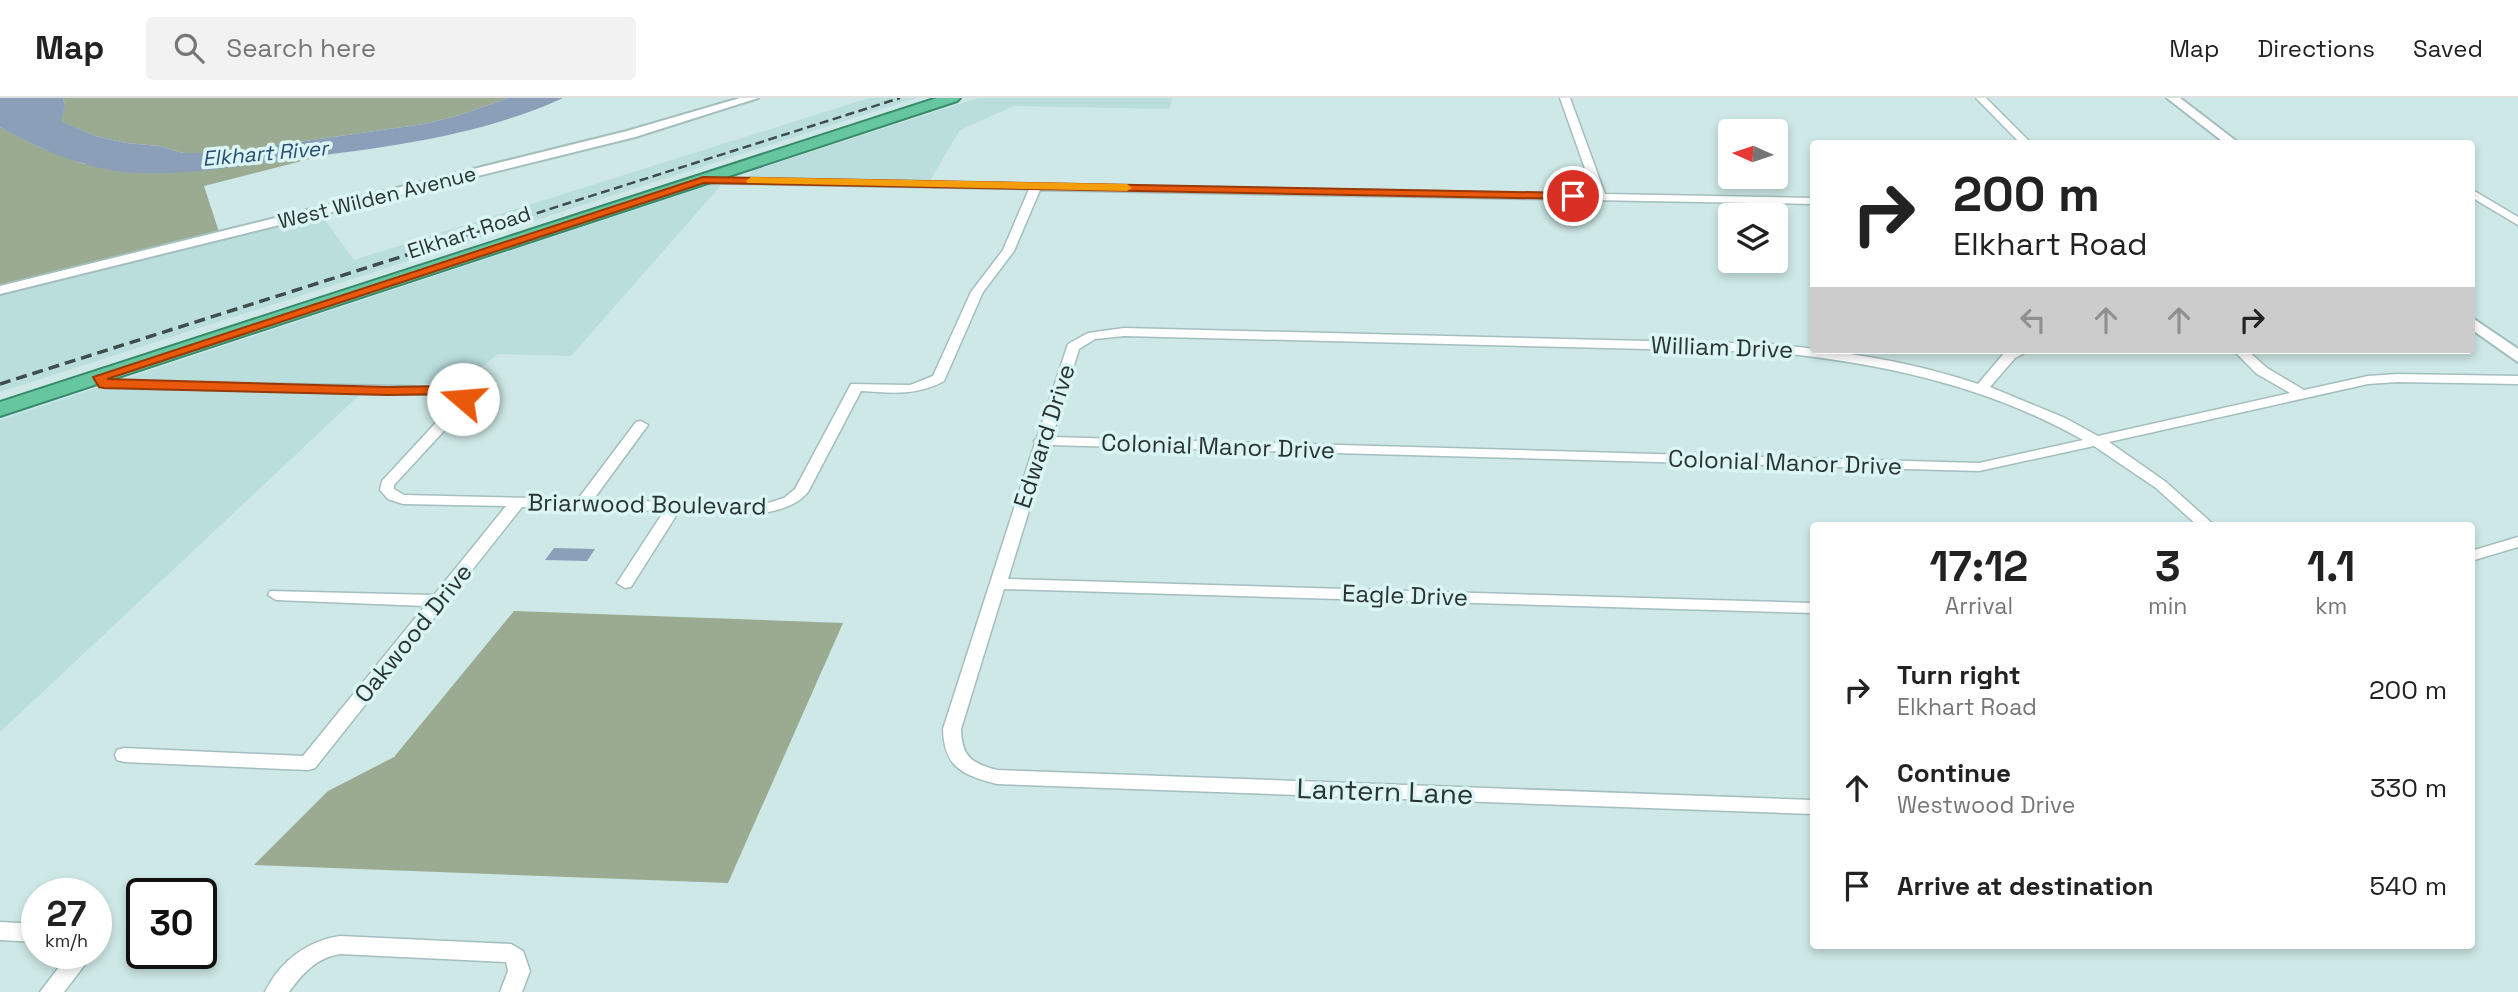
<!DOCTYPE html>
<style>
:root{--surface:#fff;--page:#f2f2f2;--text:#222;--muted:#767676;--line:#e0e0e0}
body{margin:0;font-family:"Space Grotesk",sans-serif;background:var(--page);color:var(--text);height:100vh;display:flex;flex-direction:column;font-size:26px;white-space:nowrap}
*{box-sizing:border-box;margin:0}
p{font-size:23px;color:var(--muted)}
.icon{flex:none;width:38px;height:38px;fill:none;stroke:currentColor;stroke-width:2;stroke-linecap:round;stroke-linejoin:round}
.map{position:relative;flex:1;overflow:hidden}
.panel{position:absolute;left:1810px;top:424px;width:665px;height:427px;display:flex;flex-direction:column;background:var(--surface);border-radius:7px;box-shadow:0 4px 10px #0003}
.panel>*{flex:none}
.guide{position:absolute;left:1810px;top:42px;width:665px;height:214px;border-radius:7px;box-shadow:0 4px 10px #0003;background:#fff;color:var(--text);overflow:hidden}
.needle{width:46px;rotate:273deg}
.buttons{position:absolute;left:1718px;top:21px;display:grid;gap:14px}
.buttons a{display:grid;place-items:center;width:70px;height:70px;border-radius:7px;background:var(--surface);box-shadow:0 4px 10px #0003;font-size:35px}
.speed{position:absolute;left:21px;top:780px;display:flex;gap:14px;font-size:35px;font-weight:700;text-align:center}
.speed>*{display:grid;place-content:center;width:91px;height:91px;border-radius:50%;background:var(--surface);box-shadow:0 4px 10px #0003;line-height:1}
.speed small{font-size:18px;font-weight:400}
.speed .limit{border:4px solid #111;border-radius:10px;background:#fff;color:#111}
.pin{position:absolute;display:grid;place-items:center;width:60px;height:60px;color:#fff;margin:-30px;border:4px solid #fff;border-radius:50%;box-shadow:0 2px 7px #0007}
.me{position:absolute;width:77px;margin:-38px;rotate:288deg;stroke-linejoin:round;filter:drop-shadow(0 0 5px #0008)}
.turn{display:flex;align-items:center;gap:24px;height:147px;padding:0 28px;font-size:32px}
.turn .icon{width:91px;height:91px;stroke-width:2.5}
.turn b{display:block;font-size:49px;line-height:60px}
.lanes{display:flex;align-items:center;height:66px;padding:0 28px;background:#0003;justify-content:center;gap:35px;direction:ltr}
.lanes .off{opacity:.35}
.eta{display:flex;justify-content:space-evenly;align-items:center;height:119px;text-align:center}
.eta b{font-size:42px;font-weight:700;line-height:49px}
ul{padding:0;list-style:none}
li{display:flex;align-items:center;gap:21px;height:98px;padding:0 28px}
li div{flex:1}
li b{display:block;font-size:26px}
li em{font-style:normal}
header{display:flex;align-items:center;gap:42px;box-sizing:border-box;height:98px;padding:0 35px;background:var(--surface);border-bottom:2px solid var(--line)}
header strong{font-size:33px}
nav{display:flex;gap:38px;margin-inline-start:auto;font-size:24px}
.search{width:490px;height:63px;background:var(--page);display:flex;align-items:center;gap:18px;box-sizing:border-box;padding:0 24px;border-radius:7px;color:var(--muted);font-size:26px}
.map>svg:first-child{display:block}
</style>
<header>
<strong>Map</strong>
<div class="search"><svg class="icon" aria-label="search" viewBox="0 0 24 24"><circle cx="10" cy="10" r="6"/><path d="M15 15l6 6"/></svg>Search here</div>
<nav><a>Map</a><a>Directions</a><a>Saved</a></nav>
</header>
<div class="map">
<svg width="2518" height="894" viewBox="0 0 2518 894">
<rect width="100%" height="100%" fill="#cde8e6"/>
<!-- built -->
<path fill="#b9dedc" d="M869,0H916L0,294V195L320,115L354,162Z
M978,0H1172L1169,11L1014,8L960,32L929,84L758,81L749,78L752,73Z
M723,85L571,258L498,256L472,277L456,285L369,288L0,634V322L713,86Z"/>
<!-- forest -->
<path fill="#9aab91" d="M63,0H508L460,17L424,26L221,55H183L159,48L126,45L95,38L60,23L65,7Z
M0,29L39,49L84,66H257L329,56L204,88L219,134L0,187Z
M514,513L843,525L728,785L254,767L328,693L394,659Z"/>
<!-- water -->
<path fill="#8ba0b8" d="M0,0H63L65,7L61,23L95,38L126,45L159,48L183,55H221L424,26L460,17L508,0H563C475,40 379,50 284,62C234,69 174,79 124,74C80,69 38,50 0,29Z
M554,450L595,451L587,463L545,462Z"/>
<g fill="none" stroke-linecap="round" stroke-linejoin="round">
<defs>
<path id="minor" d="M1560,0H1570L1605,96L1813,100V106L1040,92L1014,153L983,194L944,283C917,298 890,295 861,293L808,394C781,426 717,414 679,413L631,489L625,490L617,485L664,413L522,409L315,670L308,672L124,664L117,662L115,657L117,652L124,650L303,658L425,508L276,502L268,497L270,493L434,497L506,408L403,406L388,401L380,392L382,383L454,305L456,299L453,297L104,290L97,286L99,283L456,289L470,297L466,309L394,387V391L404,397L578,401L636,324L641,323L648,327L593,402L765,406L784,400L795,391L851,286L910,287L933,278L971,194L1003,152L1029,91L703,85L698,82L699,80L1594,96Z
M1976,0H1986L2032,46H2021Z
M2471,91L2518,119V127L2471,99Z
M1124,230L1771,246C1840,253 1910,263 1978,286L2005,254L2030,252L2015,260L1990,289L2065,320L2098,338L2290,295L2257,276L2233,252H2247L2267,270L2304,292L2368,278L2397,276L2518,278V286L2397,284L2368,286L2109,344L2166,384L2214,427H2197L2156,390L2094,348L1979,373L1049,347L1008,481L1813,505V515L1004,491L961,631C962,659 971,665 997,672L1813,702V716L997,686C963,677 944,670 943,631L1035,345L1034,343L1037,340L1068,246L1088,235ZM1124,238L1771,254C1881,265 1986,287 2083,342L1979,365L1052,339L1079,251L1095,241Z
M2518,439V449L2471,463V453Z
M0,824L37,826V844L0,842Z
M340,838L511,846L523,853L530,873L522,894H500L508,873L506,864L340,856C316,860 303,875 289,894H265C280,863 307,843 340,838Z
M69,856H93L64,894H40Z"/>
<path id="tertiary" d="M740,0H758L635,39L0,196V188L627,33Z
M2167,0H2180L2240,46H2226Z
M2471,219L2518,251V264L2471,231Z"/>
<path id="trunk" d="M937,0H960L957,3L0,318V304Z"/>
</defs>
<!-- minor casing -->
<use href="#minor" stroke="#a3bebc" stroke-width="3"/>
<!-- tertiary casing -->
<use href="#tertiary" stroke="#a3bebc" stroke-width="4"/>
<!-- trunk casing -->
<use href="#trunk" stroke="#388a6a" stroke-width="4"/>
<!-- minor -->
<use href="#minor" fill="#fff" fill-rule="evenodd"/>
<!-- tertiary -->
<use href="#tertiary" fill="#fff" fill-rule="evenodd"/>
<!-- trunk -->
<use href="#trunk" fill="#66c6a0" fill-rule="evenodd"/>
<!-- rail-far1 -->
<path stroke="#404d4c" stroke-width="2.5" stroke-dasharray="9 4.5" stroke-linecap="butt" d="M408,156L900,0"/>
<!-- rail -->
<path stroke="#404d4c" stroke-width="3.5" stroke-dasharray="11 6" stroke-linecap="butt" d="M0,286L413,155"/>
</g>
<!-- route -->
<path fill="#ea580c" stroke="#983908" stroke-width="2" d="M703,79L1573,95L1578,98L1573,101L704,85L107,281L388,289L451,288L466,291L470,301L468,304H458L455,297L451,296L388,297L104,290L99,289L93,279Z"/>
<!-- slow -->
<path fill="#f59e0b" d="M751,79L1127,86L1132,90L1127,93L747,85L746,83Z"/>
<g text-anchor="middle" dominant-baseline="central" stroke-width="7" stroke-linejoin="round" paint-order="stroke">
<!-- far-water labels -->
<g font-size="21" font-style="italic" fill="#2a4c70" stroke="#daf5f4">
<text transform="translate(265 55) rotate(-5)">Elkhart River</text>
</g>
<!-- far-street labels -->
<g font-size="21" fill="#293433" stroke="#daf5f4">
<text transform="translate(377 99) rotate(-14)">West Wilden Avenue</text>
<text transform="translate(469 134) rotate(-18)">Elkhart Road</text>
</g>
<!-- street labels -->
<g font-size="24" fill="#293433" stroke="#daf5f4">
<text transform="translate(1722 249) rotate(2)">William Drive</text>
<text transform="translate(1044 338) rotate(-72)">Edward Drive</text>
<text transform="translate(1218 348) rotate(2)">Colonial Manor Drive</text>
<text transform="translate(1785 364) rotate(2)">Colonial Manor Drive</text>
<text transform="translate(647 406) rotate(1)">Briarwood Boulevard</text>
<text transform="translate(1405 497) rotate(2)">Eagle Drive</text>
<text transform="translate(413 535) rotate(-51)">Oakwood Drive</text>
</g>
<!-- near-street labels -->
<g font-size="28" fill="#293433" stroke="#daf5f4">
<text transform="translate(1385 693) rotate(2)">Lantern Lane</text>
</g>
</g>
</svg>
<div class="buttons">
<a><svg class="needle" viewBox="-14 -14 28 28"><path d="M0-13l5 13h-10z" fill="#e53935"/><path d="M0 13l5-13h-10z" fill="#767676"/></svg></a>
<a><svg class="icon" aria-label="layers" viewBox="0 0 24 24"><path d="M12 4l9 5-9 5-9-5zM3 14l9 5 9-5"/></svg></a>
</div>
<div class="speed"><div>27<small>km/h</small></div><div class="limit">30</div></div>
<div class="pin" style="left:1573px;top:98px;background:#d93025"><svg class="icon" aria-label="arrive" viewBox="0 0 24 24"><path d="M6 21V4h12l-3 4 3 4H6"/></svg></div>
<svg class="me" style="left:463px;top:301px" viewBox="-20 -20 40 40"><circle r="19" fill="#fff"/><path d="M0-13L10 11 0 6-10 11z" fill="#ea580c"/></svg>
<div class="guide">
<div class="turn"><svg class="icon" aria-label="right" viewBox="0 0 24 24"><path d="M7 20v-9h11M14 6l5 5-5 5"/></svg><div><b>200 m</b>Elkhart Road</div></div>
<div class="lanes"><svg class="icon off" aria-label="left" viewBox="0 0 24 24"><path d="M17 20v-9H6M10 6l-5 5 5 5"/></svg><svg class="icon off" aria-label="ahead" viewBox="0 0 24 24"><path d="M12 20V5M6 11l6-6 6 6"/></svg><svg class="icon off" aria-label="ahead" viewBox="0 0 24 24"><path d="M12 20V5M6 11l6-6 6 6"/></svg><svg class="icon" aria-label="right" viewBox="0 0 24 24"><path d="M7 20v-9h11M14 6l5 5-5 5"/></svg></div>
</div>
<section class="panel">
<div class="eta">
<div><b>17:12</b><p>Arrival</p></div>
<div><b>3</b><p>min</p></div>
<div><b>1.1</b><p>km</p></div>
</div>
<ul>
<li><svg class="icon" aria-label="right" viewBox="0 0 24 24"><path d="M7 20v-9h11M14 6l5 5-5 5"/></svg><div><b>Turn right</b><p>Elkhart Road</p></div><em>200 m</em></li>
<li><svg class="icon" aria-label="ahead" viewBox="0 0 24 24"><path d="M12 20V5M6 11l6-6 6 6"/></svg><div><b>Continue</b><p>Westwood Drive</p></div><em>330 m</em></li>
<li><svg class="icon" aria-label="arrive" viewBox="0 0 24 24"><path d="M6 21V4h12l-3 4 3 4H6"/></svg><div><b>Arrive at destination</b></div><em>540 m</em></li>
</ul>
</section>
</div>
